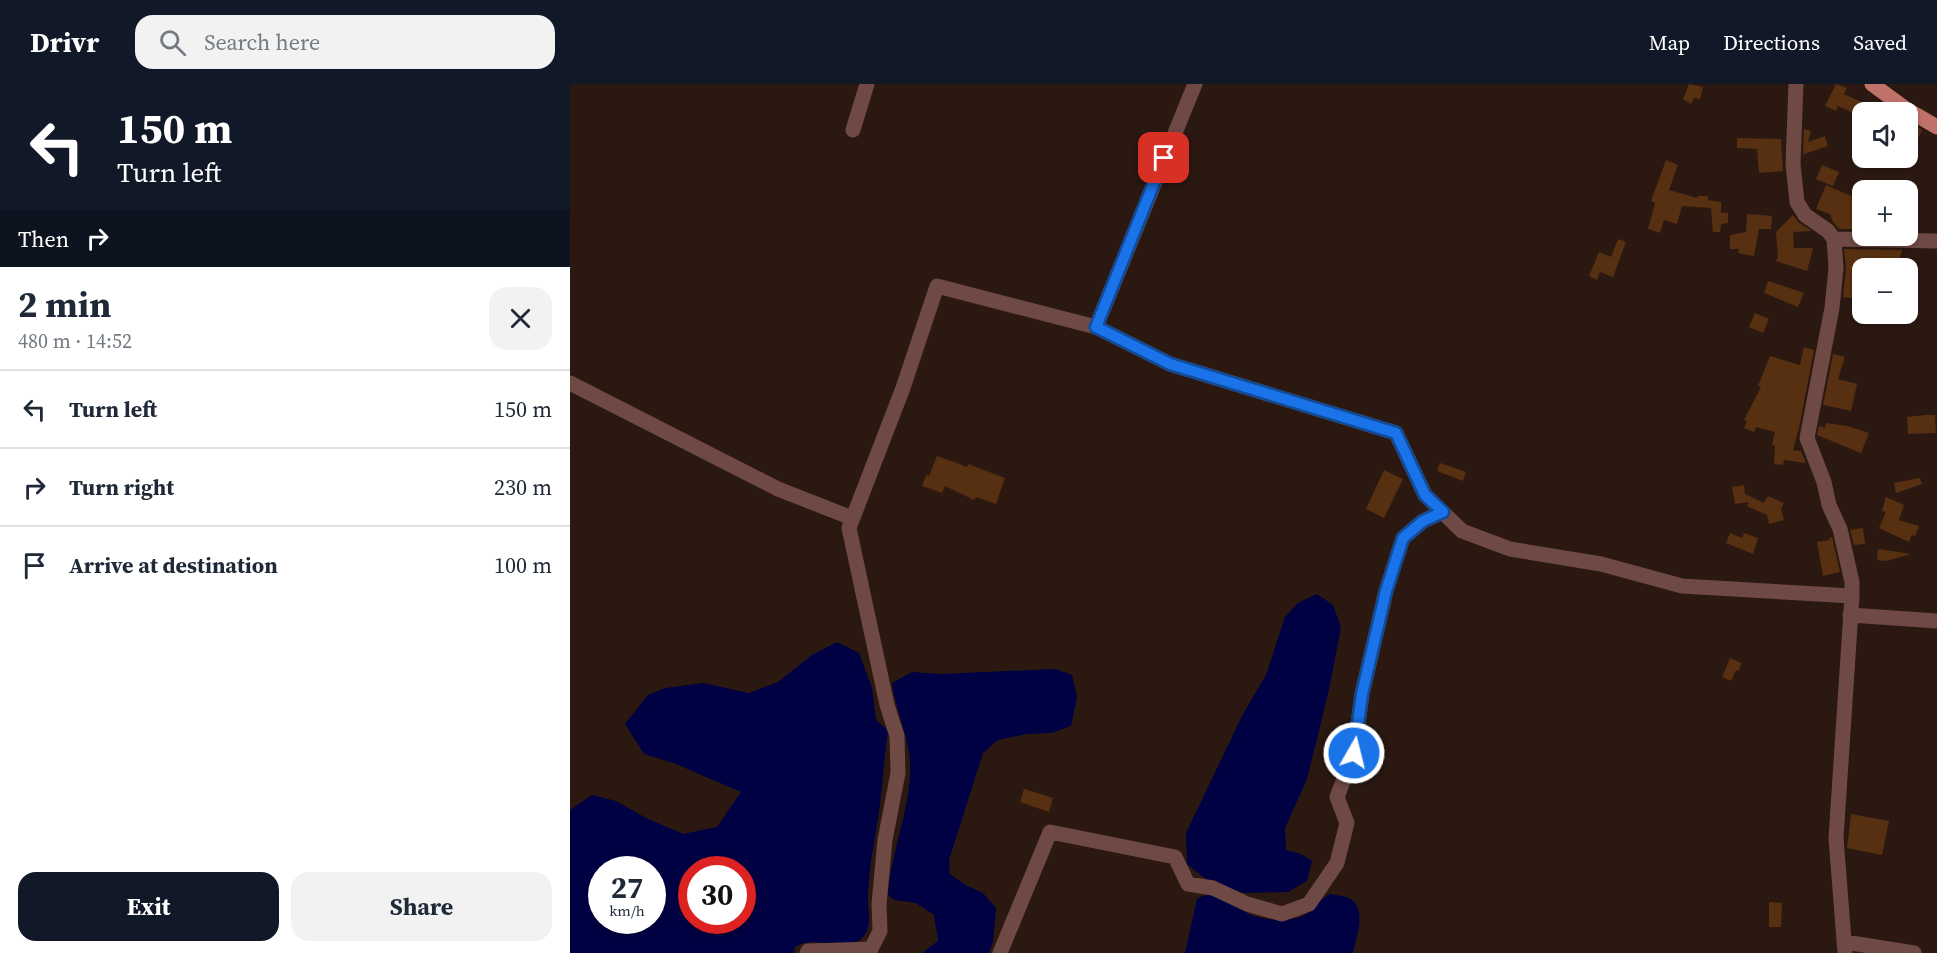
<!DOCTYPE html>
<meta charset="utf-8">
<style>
:root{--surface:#fff;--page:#f2f2f3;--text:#1f2937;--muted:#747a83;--line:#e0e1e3;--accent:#111827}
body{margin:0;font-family:"Source Serif 4",serif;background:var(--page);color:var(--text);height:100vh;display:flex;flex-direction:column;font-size:22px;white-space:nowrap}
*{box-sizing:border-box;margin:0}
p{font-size:20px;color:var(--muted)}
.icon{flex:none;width:33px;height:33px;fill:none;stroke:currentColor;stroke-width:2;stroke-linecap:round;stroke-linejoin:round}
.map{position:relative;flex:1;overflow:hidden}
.sheet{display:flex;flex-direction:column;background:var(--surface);width:570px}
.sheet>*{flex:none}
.top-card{background:#111827;color:#fff;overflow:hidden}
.tools{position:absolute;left:1282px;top:18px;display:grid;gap:12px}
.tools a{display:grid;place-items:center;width:66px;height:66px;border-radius:12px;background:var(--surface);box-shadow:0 2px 4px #0004;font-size:30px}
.speed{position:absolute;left:18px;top:772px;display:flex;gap:12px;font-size:30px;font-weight:700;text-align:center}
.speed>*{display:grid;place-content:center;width:78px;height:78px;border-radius:50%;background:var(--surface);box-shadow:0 2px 4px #0004;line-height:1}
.speed small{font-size:15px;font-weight:400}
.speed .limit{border:9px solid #d22;background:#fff;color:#111}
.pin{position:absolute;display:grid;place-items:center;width:51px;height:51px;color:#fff;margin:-26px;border-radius:12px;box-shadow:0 3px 9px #0006}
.me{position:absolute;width:66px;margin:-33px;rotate:8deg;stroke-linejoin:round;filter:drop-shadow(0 0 4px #0008)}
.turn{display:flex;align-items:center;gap:21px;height:126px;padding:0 18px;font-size:27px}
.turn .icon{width:78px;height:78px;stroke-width:2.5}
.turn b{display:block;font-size:42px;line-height:51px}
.then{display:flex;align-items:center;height:57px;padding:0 18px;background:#0003;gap:12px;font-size:22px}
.round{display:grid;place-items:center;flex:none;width:63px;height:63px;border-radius:18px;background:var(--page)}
.headline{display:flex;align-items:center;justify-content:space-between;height:102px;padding:0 18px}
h1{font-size:36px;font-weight:700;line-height:45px}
.button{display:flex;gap:12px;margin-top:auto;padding:12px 18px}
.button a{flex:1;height:69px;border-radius:18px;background:var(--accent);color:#fff;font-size:24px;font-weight:700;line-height:69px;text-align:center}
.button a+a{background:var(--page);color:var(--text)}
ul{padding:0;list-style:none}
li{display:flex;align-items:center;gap:18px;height:78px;padding:0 18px;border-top:2px solid var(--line)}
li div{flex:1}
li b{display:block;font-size:22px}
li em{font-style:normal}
header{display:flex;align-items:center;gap:36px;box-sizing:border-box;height:84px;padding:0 30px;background:var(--accent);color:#fff}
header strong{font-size:28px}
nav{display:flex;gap:33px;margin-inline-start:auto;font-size:21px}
.search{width:420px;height:54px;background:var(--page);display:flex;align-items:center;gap:15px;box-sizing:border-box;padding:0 21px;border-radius:18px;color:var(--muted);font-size:22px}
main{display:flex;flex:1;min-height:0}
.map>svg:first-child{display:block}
</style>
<header>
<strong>Drivr</strong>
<div class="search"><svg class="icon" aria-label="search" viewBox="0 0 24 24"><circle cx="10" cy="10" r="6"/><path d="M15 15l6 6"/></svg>Search here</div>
<nav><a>Map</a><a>Directions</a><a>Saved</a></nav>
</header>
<main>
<section class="sheet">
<div class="top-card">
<div class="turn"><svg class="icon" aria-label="left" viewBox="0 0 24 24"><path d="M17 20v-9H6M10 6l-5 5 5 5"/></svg><div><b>150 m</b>Turn left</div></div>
<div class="then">Then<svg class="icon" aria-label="right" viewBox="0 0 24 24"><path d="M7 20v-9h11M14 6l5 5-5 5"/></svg></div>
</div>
<div class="headline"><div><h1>2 min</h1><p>480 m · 14:52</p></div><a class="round"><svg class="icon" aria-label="close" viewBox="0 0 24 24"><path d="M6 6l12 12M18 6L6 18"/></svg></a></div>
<ul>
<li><svg class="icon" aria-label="left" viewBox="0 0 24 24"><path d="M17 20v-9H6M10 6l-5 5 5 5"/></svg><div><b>Turn left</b></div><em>150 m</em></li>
<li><svg class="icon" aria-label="right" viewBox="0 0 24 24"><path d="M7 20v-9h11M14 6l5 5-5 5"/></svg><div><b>Turn right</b></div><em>230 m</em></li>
<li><svg class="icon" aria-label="arrive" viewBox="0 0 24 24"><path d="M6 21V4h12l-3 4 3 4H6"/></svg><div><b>Arrive at destination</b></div><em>100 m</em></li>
</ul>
<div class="button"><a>Exit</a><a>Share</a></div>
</section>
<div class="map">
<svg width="1367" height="869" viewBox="0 0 1367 869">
<rect width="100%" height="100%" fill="#2b1911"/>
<!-- water -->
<path fill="#000142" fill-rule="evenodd" d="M747,510L763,521L771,543L759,606L737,695L715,744L716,766L731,770L742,777L737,797L718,808L674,809L637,796L617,780L616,749L673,630L696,591L715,533L728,519Z
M267,558L289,569L302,604L306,636L318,647C314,672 313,696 310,720C306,751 299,781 298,811C297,826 304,843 291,855C272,869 244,850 225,863L224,869H0V726L22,711L46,717L76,734L113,750L147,743L171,708L106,680L74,670L55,640L78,611L95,604L133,599L179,609L208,598L242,571ZM32,786H82V837H32ZM122,786H172V837H122Z
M485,585L502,591L507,613L501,642L481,649L457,650L428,656L413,669L379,776L380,790L394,800L413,809L426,824L423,858L419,869H352L368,857L364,831L346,819L324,816L318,811C321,767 342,721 340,679C340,656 325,625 322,599L342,588L371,590Z
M760,810C765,811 774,812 779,814C798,825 786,853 783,869H615L627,815C644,802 666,824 681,831C694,836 713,837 727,834C742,831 747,816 760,810Z"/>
<!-- building -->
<path fill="#572f11" d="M1119,0L1133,3L1130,15L1124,14L1121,20L1113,15Z
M1266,0L1277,4L1274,10L1313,28H1293V33L1268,22L1266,27L1255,22Z
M1338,37L1352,46L1338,76Z
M1234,45L1241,47L1238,58L1255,52L1258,62L1234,70L1233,75Z
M1167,54L1211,55L1213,87L1189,89L1187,65L1167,64Z
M1096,76L1108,81L1099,106L1127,114L1128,112H1138V116L1151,118V129H1158V139L1151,140L1150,148H1143L1141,124L1112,122L1107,140L1094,136L1090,149L1078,145L1085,119L1081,117Z
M1252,81L1269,88L1263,102L1246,95Z
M1256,101L1293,117V145H1269L1263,138L1260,130L1246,125Z
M1177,130L1202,132L1201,145H1189L1184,172L1168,169L1169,165H1160V151L1176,148Z
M1223,131L1229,139L1242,147L1223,148L1224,164H1243L1237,187L1206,177L1208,173L1206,148Z
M1048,155L1056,158L1043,193L1030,188L1027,196L1019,192L1029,168L1041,173Z
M1274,165L1332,166L1329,177L1316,176L1315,184H1293V216L1273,213L1276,185Z
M1198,197L1234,209L1228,223L1194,209Z
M1185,229L1199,235L1193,249L1179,243Z
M1234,263L1244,266L1229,344L1223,366L1231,367L1236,379L1214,376L1213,381L1204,380L1205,362L1202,361L1205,348L1186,343L1184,348L1174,344L1177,337L1174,336L1191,303L1188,302L1200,272L1230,281Z
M1263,270L1275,273L1268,295L1287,300L1281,327L1253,321Z
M1356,331H1365L1366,349L1338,350L1337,333Z
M1256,339L1277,342L1299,349L1291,369L1247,351L1249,342L1255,344Z
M367,372L387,379L397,383L398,380L435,394L426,420L406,413L404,416L375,402L372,409L352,402L356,391L359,392Z
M870,379L896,388L893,397L867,387Z
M814,386L833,395L814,434L796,425Z
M1350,394L1352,400L1326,409L1324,399Z
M1174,401L1175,410L1194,419L1198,412L1214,419L1211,425L1214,436L1199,440L1197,431L1177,422L1179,418L1165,420L1162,403Z
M1316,413L1334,421L1329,436L1349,442L1345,452L1342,451L1339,458L1309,444L1316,428L1312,427Z
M1293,444L1295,460L1284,461L1280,446Z
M1160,449L1172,454L1174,449L1188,454L1183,470L1156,459Z
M1262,453L1270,488L1253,492L1247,458L1260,456L1259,454Z
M1308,465L1341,470L1316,477L1307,476Z
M1160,574L1171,579L1169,587L1166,586L1161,597L1152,593Z
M454,705L483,714L479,728L450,718Z
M1281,730L1319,737L1312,771L1277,764Z
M1199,818L1212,819L1211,843H1199Z"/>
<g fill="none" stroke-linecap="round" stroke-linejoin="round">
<!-- minor -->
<path stroke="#6f4944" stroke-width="15" d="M1226,0L1223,80L1227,118L1235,131L1258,147L1264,155L1266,184L1262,224L1237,354L1254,398L1259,421L1270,445L1282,498V512
M283,46L297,0
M1264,155L1367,157
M526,243L625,0
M0,299L208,405L282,434
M1280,531L1367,537
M1275,858L1344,869
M237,869L238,867L301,865L310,847L309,820L315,756L328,689L327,652L317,621L279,444L333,304L367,202L526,243L600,280L826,349L855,411L892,447L940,465L1031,480L1112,502L1282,512L1266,754L1275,869
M430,869L480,748L605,773L618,800L643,804L677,820L712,830L739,820L767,779L777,739L767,713L784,669L792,610L816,507L833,454L853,437L873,428"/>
<!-- major -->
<path stroke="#c17268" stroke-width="15" d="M1302,0L1336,25L1367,43"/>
</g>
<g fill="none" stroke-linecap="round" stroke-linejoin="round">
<defs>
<path id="route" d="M594,74L526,243L600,280L826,349L855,411L873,428L853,437L833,454L816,507L792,610L784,669"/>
</defs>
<!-- route casing -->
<use href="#route" stroke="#114b97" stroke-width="15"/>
<!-- route -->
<use href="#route" stroke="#1a73e8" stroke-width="10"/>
</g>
</svg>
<div class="tools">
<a><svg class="icon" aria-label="sound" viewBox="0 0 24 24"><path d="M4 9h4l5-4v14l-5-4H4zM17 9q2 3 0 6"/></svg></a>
<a>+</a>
<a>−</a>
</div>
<div class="speed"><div>27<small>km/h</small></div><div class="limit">30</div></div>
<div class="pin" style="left:594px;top:74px;background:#d93025"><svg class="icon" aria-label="arrive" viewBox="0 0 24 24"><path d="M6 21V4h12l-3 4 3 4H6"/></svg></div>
<svg class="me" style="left:784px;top:669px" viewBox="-20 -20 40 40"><circle r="17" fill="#1a73e8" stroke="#fff" stroke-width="3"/><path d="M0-11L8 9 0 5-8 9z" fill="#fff"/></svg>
</div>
</main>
